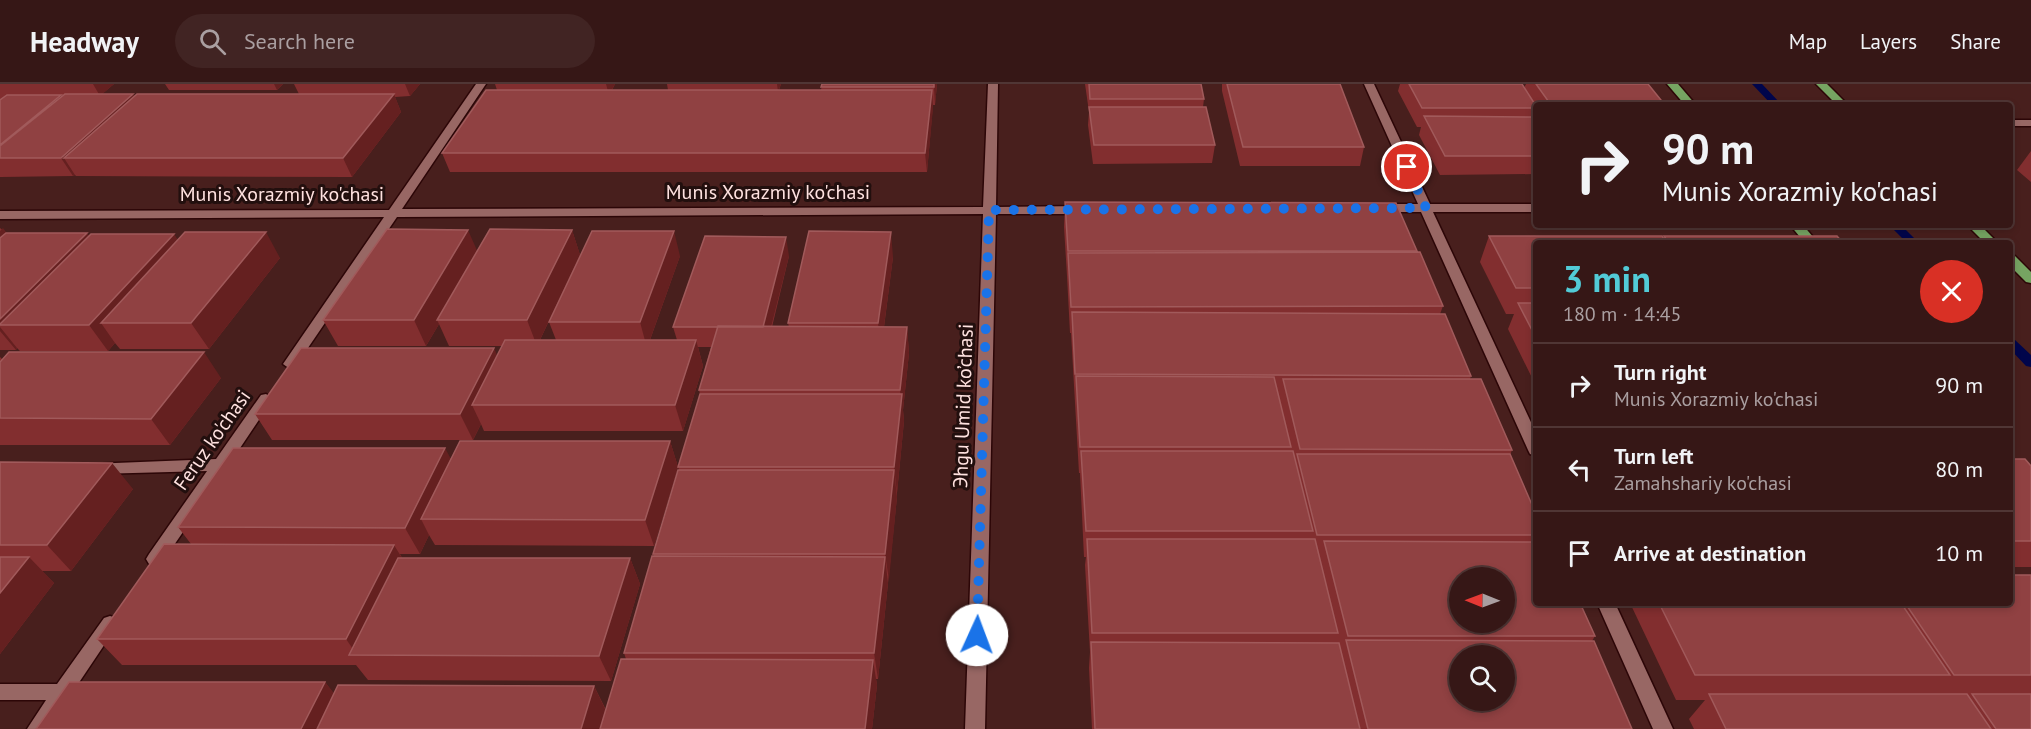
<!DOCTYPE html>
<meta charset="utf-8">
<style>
:root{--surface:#361716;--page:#412423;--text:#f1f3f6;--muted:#aa9fa1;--line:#503635;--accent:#52cbd7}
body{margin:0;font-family:"PT Sans",sans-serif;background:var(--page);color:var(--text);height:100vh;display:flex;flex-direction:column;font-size:22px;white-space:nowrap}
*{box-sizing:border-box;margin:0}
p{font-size:20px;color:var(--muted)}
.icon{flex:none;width:33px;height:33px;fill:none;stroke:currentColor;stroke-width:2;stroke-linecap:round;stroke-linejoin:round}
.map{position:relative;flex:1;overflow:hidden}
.sheet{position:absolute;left:1533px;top:156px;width:480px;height:366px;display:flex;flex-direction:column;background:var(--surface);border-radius:6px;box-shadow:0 3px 9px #0003,0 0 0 2px var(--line)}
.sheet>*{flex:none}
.guide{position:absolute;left:1533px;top:18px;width:480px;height:126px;border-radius:6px;box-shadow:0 3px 9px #0003,0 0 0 2px var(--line);background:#361716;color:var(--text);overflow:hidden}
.needle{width:39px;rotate:271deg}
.buttons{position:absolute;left:1449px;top:483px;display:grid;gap:12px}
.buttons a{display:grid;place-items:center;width:66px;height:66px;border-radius:50%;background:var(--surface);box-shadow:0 3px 9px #0003,0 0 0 2px var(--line);font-size:30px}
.pin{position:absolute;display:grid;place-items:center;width:51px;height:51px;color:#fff;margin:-26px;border:3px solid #fff;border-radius:50%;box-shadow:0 2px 6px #0007}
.me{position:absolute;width:66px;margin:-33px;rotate:2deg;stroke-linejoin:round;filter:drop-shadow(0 0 4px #0008)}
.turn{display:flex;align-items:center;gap:21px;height:126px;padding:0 30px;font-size:27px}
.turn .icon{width:78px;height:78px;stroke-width:2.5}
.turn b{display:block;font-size:42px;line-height:51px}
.round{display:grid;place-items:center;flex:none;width:63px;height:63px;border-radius:32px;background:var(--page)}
.head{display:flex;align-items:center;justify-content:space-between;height:102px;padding:0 30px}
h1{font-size:36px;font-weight:600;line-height:45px;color:var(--accent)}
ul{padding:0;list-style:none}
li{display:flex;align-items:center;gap:18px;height:84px;padding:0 30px;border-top:2px solid var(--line)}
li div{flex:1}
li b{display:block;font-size:22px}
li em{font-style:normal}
header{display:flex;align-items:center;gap:36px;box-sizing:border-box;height:84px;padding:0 30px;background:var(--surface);border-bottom:2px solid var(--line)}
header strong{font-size:28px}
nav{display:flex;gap:33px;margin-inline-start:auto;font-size:21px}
.search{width:420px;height:54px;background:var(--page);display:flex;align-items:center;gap:15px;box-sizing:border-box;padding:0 21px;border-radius:33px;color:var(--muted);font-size:22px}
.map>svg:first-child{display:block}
</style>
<header>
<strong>Headway</strong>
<div class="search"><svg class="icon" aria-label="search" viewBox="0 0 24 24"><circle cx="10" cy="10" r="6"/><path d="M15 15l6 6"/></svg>Search here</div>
<nav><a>Map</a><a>Layers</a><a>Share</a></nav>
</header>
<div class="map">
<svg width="2031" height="645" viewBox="0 0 2031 645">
<rect width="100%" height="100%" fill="#481f1d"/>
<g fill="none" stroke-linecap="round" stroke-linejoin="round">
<!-- stream -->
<path fill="#00054b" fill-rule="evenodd" d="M1752,0H1762L1782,21H1772Z
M1889,141H1901L1919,159H1907Z
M2010,254L2014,255L2031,271V283L2026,282L2010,265Z"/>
<defs>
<path id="minor" d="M476,0H486L402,125L983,123L988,0H998L996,123L1083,122L1089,126L1083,130H996L985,645H965L983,130L397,133L295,283L290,285L283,280L384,133L0,135V127L389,126Z
M1364,0H1374L1430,120H1536V128H1433L1536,349V372L1530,370L1528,366L1421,128H1380L1374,124L1380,120H1418Z
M2010,36H2031V42H2010Z
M266,310L273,315L232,376L236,381L234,385L225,387L161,480L155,482L149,480L146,475L149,470L207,387L96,390L90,388L88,384L90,380L216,375L261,311Z
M1597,519H1615L1673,645H1653Z
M110,532L116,534L119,539L76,603L78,608L76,614L68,616L48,645H27L46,616H0V600H57L104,534Z"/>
<path id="major" d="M1667,0H1678L1696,21H1685Z
M1816,0H1827L1848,21H1837Z
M1790,141H1803L1818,159H1805Z
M1967,141H1980L1998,159H1985Z
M2010,171L2015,172L2031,188V199L2026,198L2010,182Z"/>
</defs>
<!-- minor casing -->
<use href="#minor" stroke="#2c0607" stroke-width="3"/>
<!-- major casing -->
<use href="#major" stroke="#2c0607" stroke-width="3"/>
<!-- minor -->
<use href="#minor" fill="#986764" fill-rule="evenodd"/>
<!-- major -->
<use href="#major" fill="#76a462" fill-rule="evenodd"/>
</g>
<!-- wall -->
<path fill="#822e2f" d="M0,0H114L102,10L134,12L299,10L294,0H420L410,12L395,13L401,28L352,93L76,92L75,91L73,92L0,93Z
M165,0H283L277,6H169Z
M495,0H615L612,6H668L667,0H781L779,6H821L822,0H937L935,21H933L927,88H450L442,69L497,6Z
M1085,0H1201L1204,15L1203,23L1215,61L1212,79L1093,80L1088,41L1089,28Z
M1222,0H1340L1364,63L1360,82H1240L1222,7Z
M1400,0H1522L1524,4L1526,0H1648L1665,21H1536V28L1534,33H1536V90L1440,91L1419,51L1421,43H1417L1398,7Z
M2031,67V98L2017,86Z
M1065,118L1417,167V168L1443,222L1440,230L1471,292L1470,295L1512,366L1510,371L1536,430V519L1595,552L1592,557L1632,645H1092L1089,584L1090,568L1085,481L1086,473H1084L1080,389H1079L1071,249H1070L1067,192L1064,143Z
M0,144L6,149L89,152L174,150L177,156L280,174L209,265H120L115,259L108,267H20L17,264L16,266H0Z
M572,146L580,171L540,256H556L549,238L680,172L650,256H677L673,243L789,172L772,243H789L788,239L893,173L884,243H907L909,269L903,326L904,337L897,409V413L878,595H876L877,601L872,645H36L325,598L334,610L594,602L606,626L626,575L624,569L654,472L653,470L679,386L678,383L700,310L699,306L711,263H698L703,282L683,347H484L481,340L473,356H272L255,330L497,271L502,262H449L439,240L426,262H338L323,236L477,167Z
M1489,152L1663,154L1664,152L1843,159H1536V302L1508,245L1514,230H1506L1480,178Z
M0,273L2,275L221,294L170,361H0Z
M670,357L678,383L654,462L435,461L429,451L420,470H400L402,474H630L640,500L611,597L368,596L356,581H122L97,555L191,460L178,443L451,374Z
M2010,375L2031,382V483H2010Z
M0,378L133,405L71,487H42L54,499L0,570Z
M2031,491V645H1694L1689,635L1705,616H1676L1630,519H2010Z"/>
<!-- shaded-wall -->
<path fill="#652020" d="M93,0H114L100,12Z
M274,0H283L277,6Z
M405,0H420L410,12Z
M606,0H615L609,11Z
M777,0H781L778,8Z
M934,0H937L935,21L934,3Z
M932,6L933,24L927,88L925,69Z
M133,10L144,28L64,74L75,91L73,92L61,74Z
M394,10L401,28L352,93L343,74Z
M61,11L73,29L0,74V61Z
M3,144L22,170L0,191V147Z
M468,146L479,171L437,236L439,240L426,262L414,236Z
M572,146L580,171L537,262L527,236Z
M674,147L680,172L647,264L640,238Z
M266,148L280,174L209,265L191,239Z
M891,148L893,173L881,265L878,239Z
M87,149L105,174L0,241V235Z
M174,150L190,175L101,239L115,259L108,267L89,241Z
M786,153L789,172L766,263L762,243Z
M0,243L17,264L16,266L0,247Z
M907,243L909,269L903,326L904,337L897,409L894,383L901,317L900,306Z
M696,256L703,282L683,347L675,321Z
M494,264L505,290L472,321L481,340L473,356L460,330Z
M204,268L221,294L170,361L151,335Z
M670,357L678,383L654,462L645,436Z
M445,364L459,390L421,435L429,451L420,470L405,444Z
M112,379L133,405L71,487L47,461Z
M894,386L897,413L889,496L885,470Z
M394,461L410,487L357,571L346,555Z
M29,473L54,499L0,570V509Z
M885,473L888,499L878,595L874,569Z
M630,474L640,500L611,597L599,572Z
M873,576L877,601L872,645H865Z
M325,598L345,623L334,645H301Z
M594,602L606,627L601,645H581Z"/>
<!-- building -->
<path fill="#904142" stroke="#a15a5b" stroke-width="1.5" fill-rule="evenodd" d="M822,0H934V3H821Z
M1089,0H1201L1204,15H1090Z
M1227,0H1340L1364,63H1243Z
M1409,0H1522L1536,22V24H1422Z
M1536,0H1648L1665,21H1551Z
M486,6H932L925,69H442Z
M65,10H133L61,74H0V62Z
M137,10H394L343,74H64Z
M7,11H61L0,61V16Z
M1089,23H1206L1215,61H1094Z
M1424,32L1536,33V72H1445Z
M1065,118L1396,119L1417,167H1068Z
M387,145L468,146L414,236H323Z
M490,145L572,146L527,236H437Z
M592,147H674L640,238H549Z
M809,147L891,148L878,239H788Z
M185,148H266L191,239H101Z
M6,149H87L0,235V154Z
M91,150H174L89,241H0V240Z
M705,152L786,153L763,243H673Z
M1489,152H1662L1666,159H1536V204H1516Z
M1664,152H1837L1843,159H1669Z
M1420,168L1443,222L1071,223L1068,169Z
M1518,219H1536V254Z
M1072,228L1445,230L1471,292L1075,290Z
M718,242L907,243L900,306H699Z
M505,256H696L675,321H472Z
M301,264H494L460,330H255Z
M9,268H204L151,335L0,334V278Z
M1076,292L1274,293L1291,363H1080Z
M1283,295H1481L1512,366L1300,365Z
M700,310H902L894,383H678Z
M460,357H670L645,436L421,435Z
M233,364H445L405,444L178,443Z
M1081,367H1293L1313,447H1086Z
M1297,370H1510L1536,430V451H1317Z
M2010,375H2025L2031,382V457H2010Z
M0,378L112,379L47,461H0Z
M678,386H894L885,470H653Z
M1087,455H1315L1338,549H1092Z
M1324,457L1536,458V519H1580L1595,552H1348ZM1460,494H1504V538H1460Z
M164,460L394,461L346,555H97Z
M652,472L885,473L874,569H624Z
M0,473H29L0,509Z
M398,474H630L599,572L349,571Z
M2010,491H2031V591H1954L1905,519H2010Z
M1659,519H1901L1950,591H1695Z
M1346,556L1594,557L1632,645H1368ZM1460,572H1504V616H1460Z
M1091,558L1339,559L1360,645H1095Z
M621,575L873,576L865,645H600Z
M69,598H325L301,645H36Z
M338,601L594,602L581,645H317Z
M1709,610H1967L1991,645H1726Z
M1972,610H2031V645H1996Z"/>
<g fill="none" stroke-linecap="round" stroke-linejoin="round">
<!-- route -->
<path stroke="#1a73e8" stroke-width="10" stroke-dasharray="0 18" d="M977,551L989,126L1426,124L1407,83"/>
</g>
<g text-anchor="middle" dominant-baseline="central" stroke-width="6" stroke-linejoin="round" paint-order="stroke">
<!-- street labels -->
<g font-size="20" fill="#ffe2e0" stroke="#220f0e">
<text x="768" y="108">Munis Xorazmiy ko'chasi</text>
<text x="282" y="110">Munis Xorazmiy ko'chasi</text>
<text transform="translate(963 322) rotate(-88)">Эhgu Umid ko’chasi</text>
<text transform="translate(212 356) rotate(-55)">Feruz ko'chasi</text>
</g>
</g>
</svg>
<div class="buttons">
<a><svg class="needle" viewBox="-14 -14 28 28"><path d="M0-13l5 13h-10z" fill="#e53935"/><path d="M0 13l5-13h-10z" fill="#aa9fa1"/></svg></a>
<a><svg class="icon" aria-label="search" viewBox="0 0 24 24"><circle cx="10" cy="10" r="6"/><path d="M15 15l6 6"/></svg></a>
</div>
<div class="pin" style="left:1407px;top:83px;background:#d93025"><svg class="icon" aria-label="arrive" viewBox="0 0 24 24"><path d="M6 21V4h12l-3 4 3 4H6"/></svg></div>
<svg class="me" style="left:977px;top:551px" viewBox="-20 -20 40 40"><circle r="19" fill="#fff"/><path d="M0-13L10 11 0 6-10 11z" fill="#1a73e8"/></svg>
<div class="guide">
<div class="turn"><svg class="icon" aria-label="right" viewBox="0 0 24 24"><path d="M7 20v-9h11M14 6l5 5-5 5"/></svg><div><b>90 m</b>Munis Xorazmiy ko'chasi</div></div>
</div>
<section class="sheet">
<div class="head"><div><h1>3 min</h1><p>180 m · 14:45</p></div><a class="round" style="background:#d93025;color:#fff"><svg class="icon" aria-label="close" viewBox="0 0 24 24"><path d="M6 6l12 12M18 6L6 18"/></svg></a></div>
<ul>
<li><svg class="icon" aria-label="right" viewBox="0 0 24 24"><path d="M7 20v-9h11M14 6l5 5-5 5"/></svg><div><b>Turn right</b><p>Munis Xorazmiy ko'chasi</p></div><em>90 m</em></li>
<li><svg class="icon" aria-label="left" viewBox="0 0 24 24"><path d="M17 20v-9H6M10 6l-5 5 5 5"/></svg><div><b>Turn left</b><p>Zamahshariy ko'chasi</p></div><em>80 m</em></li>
<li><svg class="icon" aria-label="arrive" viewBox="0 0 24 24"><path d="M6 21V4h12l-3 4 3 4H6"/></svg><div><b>Arrive at destination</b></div><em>10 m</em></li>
</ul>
</section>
</div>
